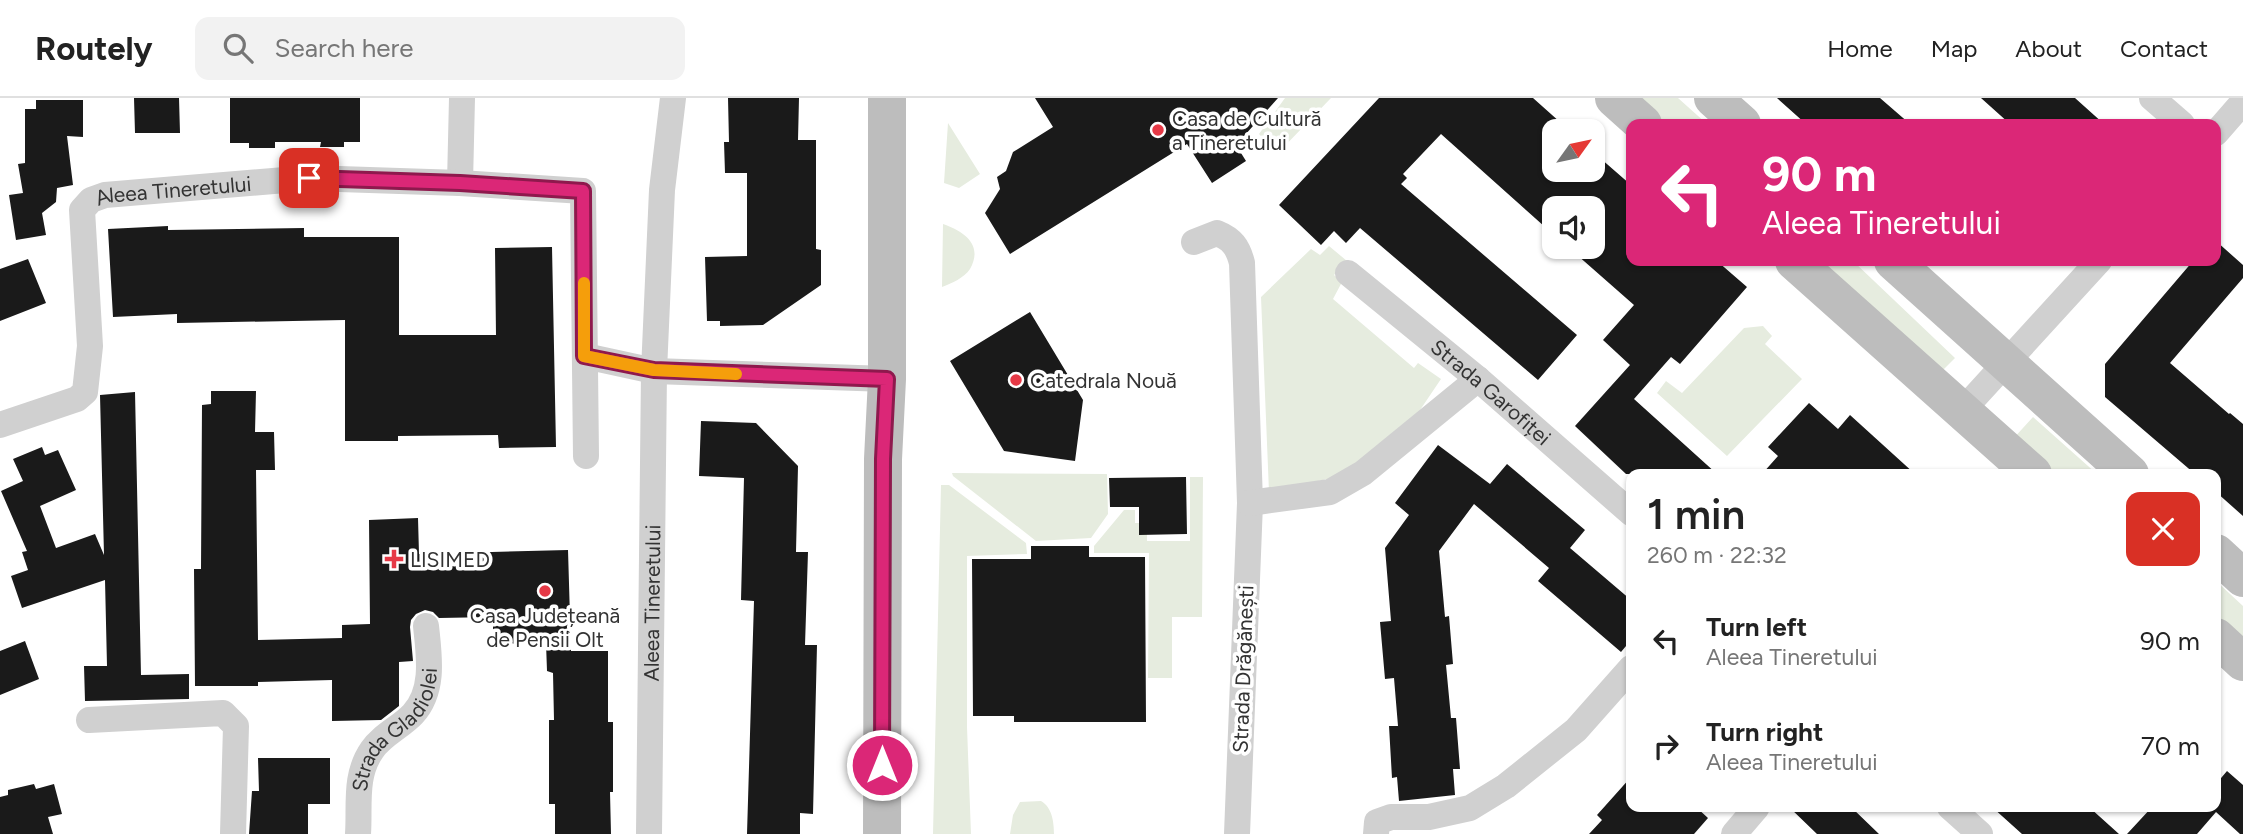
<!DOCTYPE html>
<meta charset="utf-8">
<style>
:root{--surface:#fff;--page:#f2f2f2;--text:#222;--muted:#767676;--line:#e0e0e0}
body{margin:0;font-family:Figtree,sans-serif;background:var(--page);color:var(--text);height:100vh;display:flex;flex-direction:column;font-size:26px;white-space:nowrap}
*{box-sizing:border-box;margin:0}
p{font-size:23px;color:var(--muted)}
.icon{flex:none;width:38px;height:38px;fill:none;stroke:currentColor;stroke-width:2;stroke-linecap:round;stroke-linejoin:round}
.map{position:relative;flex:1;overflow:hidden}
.details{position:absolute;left:1626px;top:371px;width:595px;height:343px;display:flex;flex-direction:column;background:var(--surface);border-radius:14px;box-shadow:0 2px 5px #0004}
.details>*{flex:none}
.guide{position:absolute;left:1626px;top:21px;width:595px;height:147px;border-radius:14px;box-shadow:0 2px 5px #0004;background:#db2777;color:#fff;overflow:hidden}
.needle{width:46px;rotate:57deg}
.tools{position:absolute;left:1542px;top:21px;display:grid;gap:14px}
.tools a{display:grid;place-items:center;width:63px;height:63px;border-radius:14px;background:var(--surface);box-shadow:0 2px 5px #0004;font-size:35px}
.pin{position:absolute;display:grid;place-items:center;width:60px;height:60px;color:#fff;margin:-30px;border-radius:14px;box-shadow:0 4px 10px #0006}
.me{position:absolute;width:77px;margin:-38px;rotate:0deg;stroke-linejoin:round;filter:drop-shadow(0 0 5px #0008)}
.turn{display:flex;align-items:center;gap:24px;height:147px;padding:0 21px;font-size:32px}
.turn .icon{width:91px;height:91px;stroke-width:2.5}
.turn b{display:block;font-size:49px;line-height:60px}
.round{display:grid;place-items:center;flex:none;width:74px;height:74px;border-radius:14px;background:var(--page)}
.summary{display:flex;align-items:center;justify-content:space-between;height:119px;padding:0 21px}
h1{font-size:42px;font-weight:600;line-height:52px}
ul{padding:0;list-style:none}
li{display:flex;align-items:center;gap:21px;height:105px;padding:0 21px}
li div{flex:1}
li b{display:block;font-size:26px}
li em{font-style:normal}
header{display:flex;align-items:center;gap:42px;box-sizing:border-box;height:98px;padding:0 35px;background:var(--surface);border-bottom:2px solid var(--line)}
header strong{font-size:33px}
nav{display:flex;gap:38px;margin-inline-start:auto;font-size:24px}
.search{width:490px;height:63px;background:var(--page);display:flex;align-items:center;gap:18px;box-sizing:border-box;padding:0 24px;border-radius:14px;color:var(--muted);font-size:26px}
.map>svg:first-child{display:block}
</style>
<header>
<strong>Routely</strong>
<div class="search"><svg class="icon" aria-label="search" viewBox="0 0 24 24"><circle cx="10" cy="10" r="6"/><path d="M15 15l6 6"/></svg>Search here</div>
<nav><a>Home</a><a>Map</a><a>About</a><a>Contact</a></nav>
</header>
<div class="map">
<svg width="2243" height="736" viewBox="0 0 2243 736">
<rect width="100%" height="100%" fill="#fff"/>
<!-- green -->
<path fill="#e6ecdf" d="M1285,0H1331L1278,55L1259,36Z
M1634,0H1678L1707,26H1662Z
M948,25L980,76L959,90L944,85Z
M943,126C963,133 984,146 970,171C964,180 952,185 942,189Z
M1329,148L1347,163L1334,177L1342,184L1333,201L1414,270L1418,265L1441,281L1418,315L1354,375L1269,394L1261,199L1311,151L1320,157Z
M1808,163H1853L1955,260L1936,279Z
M1763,228L1772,238L1765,246L1802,281L1727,358L1657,295L1666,283L1682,295L1744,230Z
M2033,319L2097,376H2051L2012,342Z
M952,375L1107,376L1108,416L1091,440L1036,443L953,378Z
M1190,379H1203L1202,519H1172V580H1148L1149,455H1094V448L1124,412H1135V425H1147V443H1190Z
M941,387H949L1026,445L1027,456L967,458V629L971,736H933Z
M2216,483L2243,508V550L2216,525Z
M1041,703C1052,709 1054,724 1054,736H1010L1013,717L1020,704Z"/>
<!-- building -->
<path fill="#1a1a1a" d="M134,0H179L180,35H135Z
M230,0H360V44H344V49H320L321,44H275V50H249V45H230Z
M728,0H799L798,42H816V151L821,152V187L763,227L720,228V223H707L705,159L747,158V75H725L724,44H729Z
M1035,0H1278L1236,47L1246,63L1212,85L1187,46L1010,156L985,115L1000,91L997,79L1006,73L1013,54L1053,29Z
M1379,0H1533L1570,33H1554V72H1592V53L1631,87V163H1717L1747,189L1680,266L1671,259L1634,301L1717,376H1626L1575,328L1630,267L1603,242L1634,207L1568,149H1592V110H1554V137L1441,36L1403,76L1407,80L1401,86L1577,237L1538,282L1360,130L1346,145L1334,133L1321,147L1279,107Z
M1777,0H1880L1910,26H1806Z
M1981,0H2075L2104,26H2010Z
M36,2H83V39L67,38L73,87L57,90L56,104L42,115L46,137L16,142L9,97L23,95L18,66L25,65V11H36Z
M168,128V132L304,130V139H399V237H496L495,150L552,149L556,349L499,350L498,337L398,338V343H345V222L177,225V216L113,219L108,131Z
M2216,143L2243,167V180L2170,265L2229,316L2230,315L2243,326V418L2216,394V376H2195L2105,299V266L2193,163H2216Z
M28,161L46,205L0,223V171Z
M1030,214L1083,302L1075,363L1004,353L950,263Z
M211,293H256L255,334H274L275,372H256L258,542L342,540V527L370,526L369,422L418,420L419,456L568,452L571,553H608V624H613V694H610L611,736H555V706H549V622H554L553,575L547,573L546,545L493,546V519L439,520L433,514L425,512L416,516L411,522L410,529L413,563L399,564V608L381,622L332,623V582L258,584V588H195L194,471H201L202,307L211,306Z
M135,294L141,577L189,576V601L85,603L84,568H107L105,482L22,510L11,478L28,472L22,454L27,453L1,393L23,383L13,361L42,349L45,357L58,352L76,392L40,408L56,450L95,436L104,457L100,297Z
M1809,305L1838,331L1850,317L1915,376H1762L1778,358L1768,349Z
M701,323L756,325L798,368L796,454H808L805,547H817L813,716L800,715V736H747L754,503L741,502L744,380L699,378Z
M1438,347L1490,386L1507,366L1585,432L1570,450L1631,502V542L1621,554L1538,483L1549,470L1474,406L1439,453L1445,519L1449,518L1453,566L1446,567L1451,620H1456L1460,671H1453L1455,697L1399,703L1397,679L1392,680L1389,628H1398L1394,580L1385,581L1380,524L1391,523L1385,450L1409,417L1395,405Z
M1186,379L1187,436L1139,437V409H1110L1109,380Z
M1031,448H1089V459H1145L1146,624H1014V618H973L972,461H1031Z
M25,543L39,581L0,597V553Z
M258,660H330V706H308V736H249L252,693H259Z
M2227,673L2243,687V736H2240L2216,714L2197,736H2127L2152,709H2216V686Z
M1631,679V709H1696L1708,720L1694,736H1589L1602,722L1597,717Z
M34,686L36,691L54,686L62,716L48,719L53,736H0V699L8,697V692Z
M1789,709H1851L1879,736H1817Z
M1992,709H2089L2119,736H2022Z"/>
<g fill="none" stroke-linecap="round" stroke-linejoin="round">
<!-- minor -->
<g stroke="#d0d0d0" stroke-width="26">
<path d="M2152,0L2182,26"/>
<path d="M2216,35L2243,4"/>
<path d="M460,85L462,0"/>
<path d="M1194,144L1217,135C1232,141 1238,149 1242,165L1250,405L1237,736"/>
<path id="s1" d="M1348,175L1478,281L1631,415"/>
<path d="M585,258L654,273L887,281"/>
<path d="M1961,314L2099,163"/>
<path id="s2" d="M0,327L77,301L85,294L90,248L82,112L91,102L105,97L309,80L460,85L583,93L586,358"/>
<path d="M1250,405L1330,394L1363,375L1478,281"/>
<path d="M89,622L223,615L236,628L233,736"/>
<path d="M1950,709L1980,736"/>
<path id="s3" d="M358,736C360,707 354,678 372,652C382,637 401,629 413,616C435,592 429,557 426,528"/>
<path id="s4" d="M649,736L654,273L662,92L673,0"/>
<path d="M1376,736L1377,724L1391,719H1429L1470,710L1506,688L1576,632L1631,570"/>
<path d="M1734,736L1757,709"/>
</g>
<!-- secondary -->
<path stroke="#bdbdbd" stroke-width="38" d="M1614,0L1643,26
M1713,0L1742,26
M1794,163L2033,376
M1893,163L2130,376
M2216,455L2243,480
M2216,539L2243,564
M882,736L883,361L887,281V0"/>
</g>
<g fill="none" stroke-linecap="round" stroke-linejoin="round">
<defs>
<path id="route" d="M309,80L460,85L583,93L584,258L654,272L887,281L883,361L882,667"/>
</defs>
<!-- route casing -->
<use href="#route" stroke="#8e194d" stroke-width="18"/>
<!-- route -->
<use href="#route" stroke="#db2777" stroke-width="12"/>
<!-- slow -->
<path stroke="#f59e0b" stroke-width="12" d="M584,185V258L654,272L736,276"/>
</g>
<!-- markers -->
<g fill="#e63946" stroke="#fff" stroke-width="2.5">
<circle cx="1158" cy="32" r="7"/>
<circle cx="1016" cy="282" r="7"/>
<path d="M390.5 450.5h7v7h7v7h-7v7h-7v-7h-7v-7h7z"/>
<circle cx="545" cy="493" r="7"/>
</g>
<g text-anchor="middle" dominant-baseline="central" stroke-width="7" stroke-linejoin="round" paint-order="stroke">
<!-- poi labels -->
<g font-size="21" fill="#333" stroke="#fff" text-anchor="start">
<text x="1172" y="20">Casa de Cultură<tspan x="1172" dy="24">a Tineretului</tspan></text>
<text x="1030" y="282">Catedrala Nouă</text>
<text x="410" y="461">LISIMED</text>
<text x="545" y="517" text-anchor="middle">Casa Județeană<tspan x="545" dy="24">de Pensii Olt</tspan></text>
</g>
<!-- street labels -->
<g font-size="21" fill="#333" stroke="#fff">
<text stroke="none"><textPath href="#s2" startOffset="371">Aleea Tineretului</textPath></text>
<text stroke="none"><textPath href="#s1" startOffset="186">Strada Garofiței</textPath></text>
<text stroke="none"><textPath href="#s4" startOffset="231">Aleea Tineretului</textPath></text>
<text transform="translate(1243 571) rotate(-88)">Strada Drăgănești</text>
<text stroke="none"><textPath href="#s3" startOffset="117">Strada Gladiolei</textPath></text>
</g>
</g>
</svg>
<div class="tools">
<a><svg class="needle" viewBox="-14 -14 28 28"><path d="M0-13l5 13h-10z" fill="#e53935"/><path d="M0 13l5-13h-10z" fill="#767676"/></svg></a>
<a><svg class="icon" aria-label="sound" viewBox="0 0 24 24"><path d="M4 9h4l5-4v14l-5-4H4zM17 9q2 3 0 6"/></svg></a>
</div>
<div class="pin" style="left:309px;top:80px;background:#d93025"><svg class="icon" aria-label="arrive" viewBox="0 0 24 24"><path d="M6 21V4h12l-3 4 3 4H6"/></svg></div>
<svg class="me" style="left:882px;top:667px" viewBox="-20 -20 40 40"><circle r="17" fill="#db2777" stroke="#fff" stroke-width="3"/><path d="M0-11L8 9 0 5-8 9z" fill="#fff"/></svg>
<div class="guide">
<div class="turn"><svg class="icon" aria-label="left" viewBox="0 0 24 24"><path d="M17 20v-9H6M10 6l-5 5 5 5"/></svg><div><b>90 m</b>Aleea Tineretului</div></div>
</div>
<section class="details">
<div class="summary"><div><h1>1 min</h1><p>260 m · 22:32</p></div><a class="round" style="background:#d93025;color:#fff"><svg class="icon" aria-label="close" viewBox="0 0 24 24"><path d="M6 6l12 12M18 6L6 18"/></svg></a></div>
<ul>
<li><svg class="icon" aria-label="left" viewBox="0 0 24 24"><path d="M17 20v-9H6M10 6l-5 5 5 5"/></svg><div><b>Turn left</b><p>Aleea Tineretului</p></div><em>90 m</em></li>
<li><svg class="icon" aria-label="right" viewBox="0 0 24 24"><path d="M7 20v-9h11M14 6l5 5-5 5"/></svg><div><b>Turn right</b><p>Aleea Tineretului</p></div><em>70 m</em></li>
</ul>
</section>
</div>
